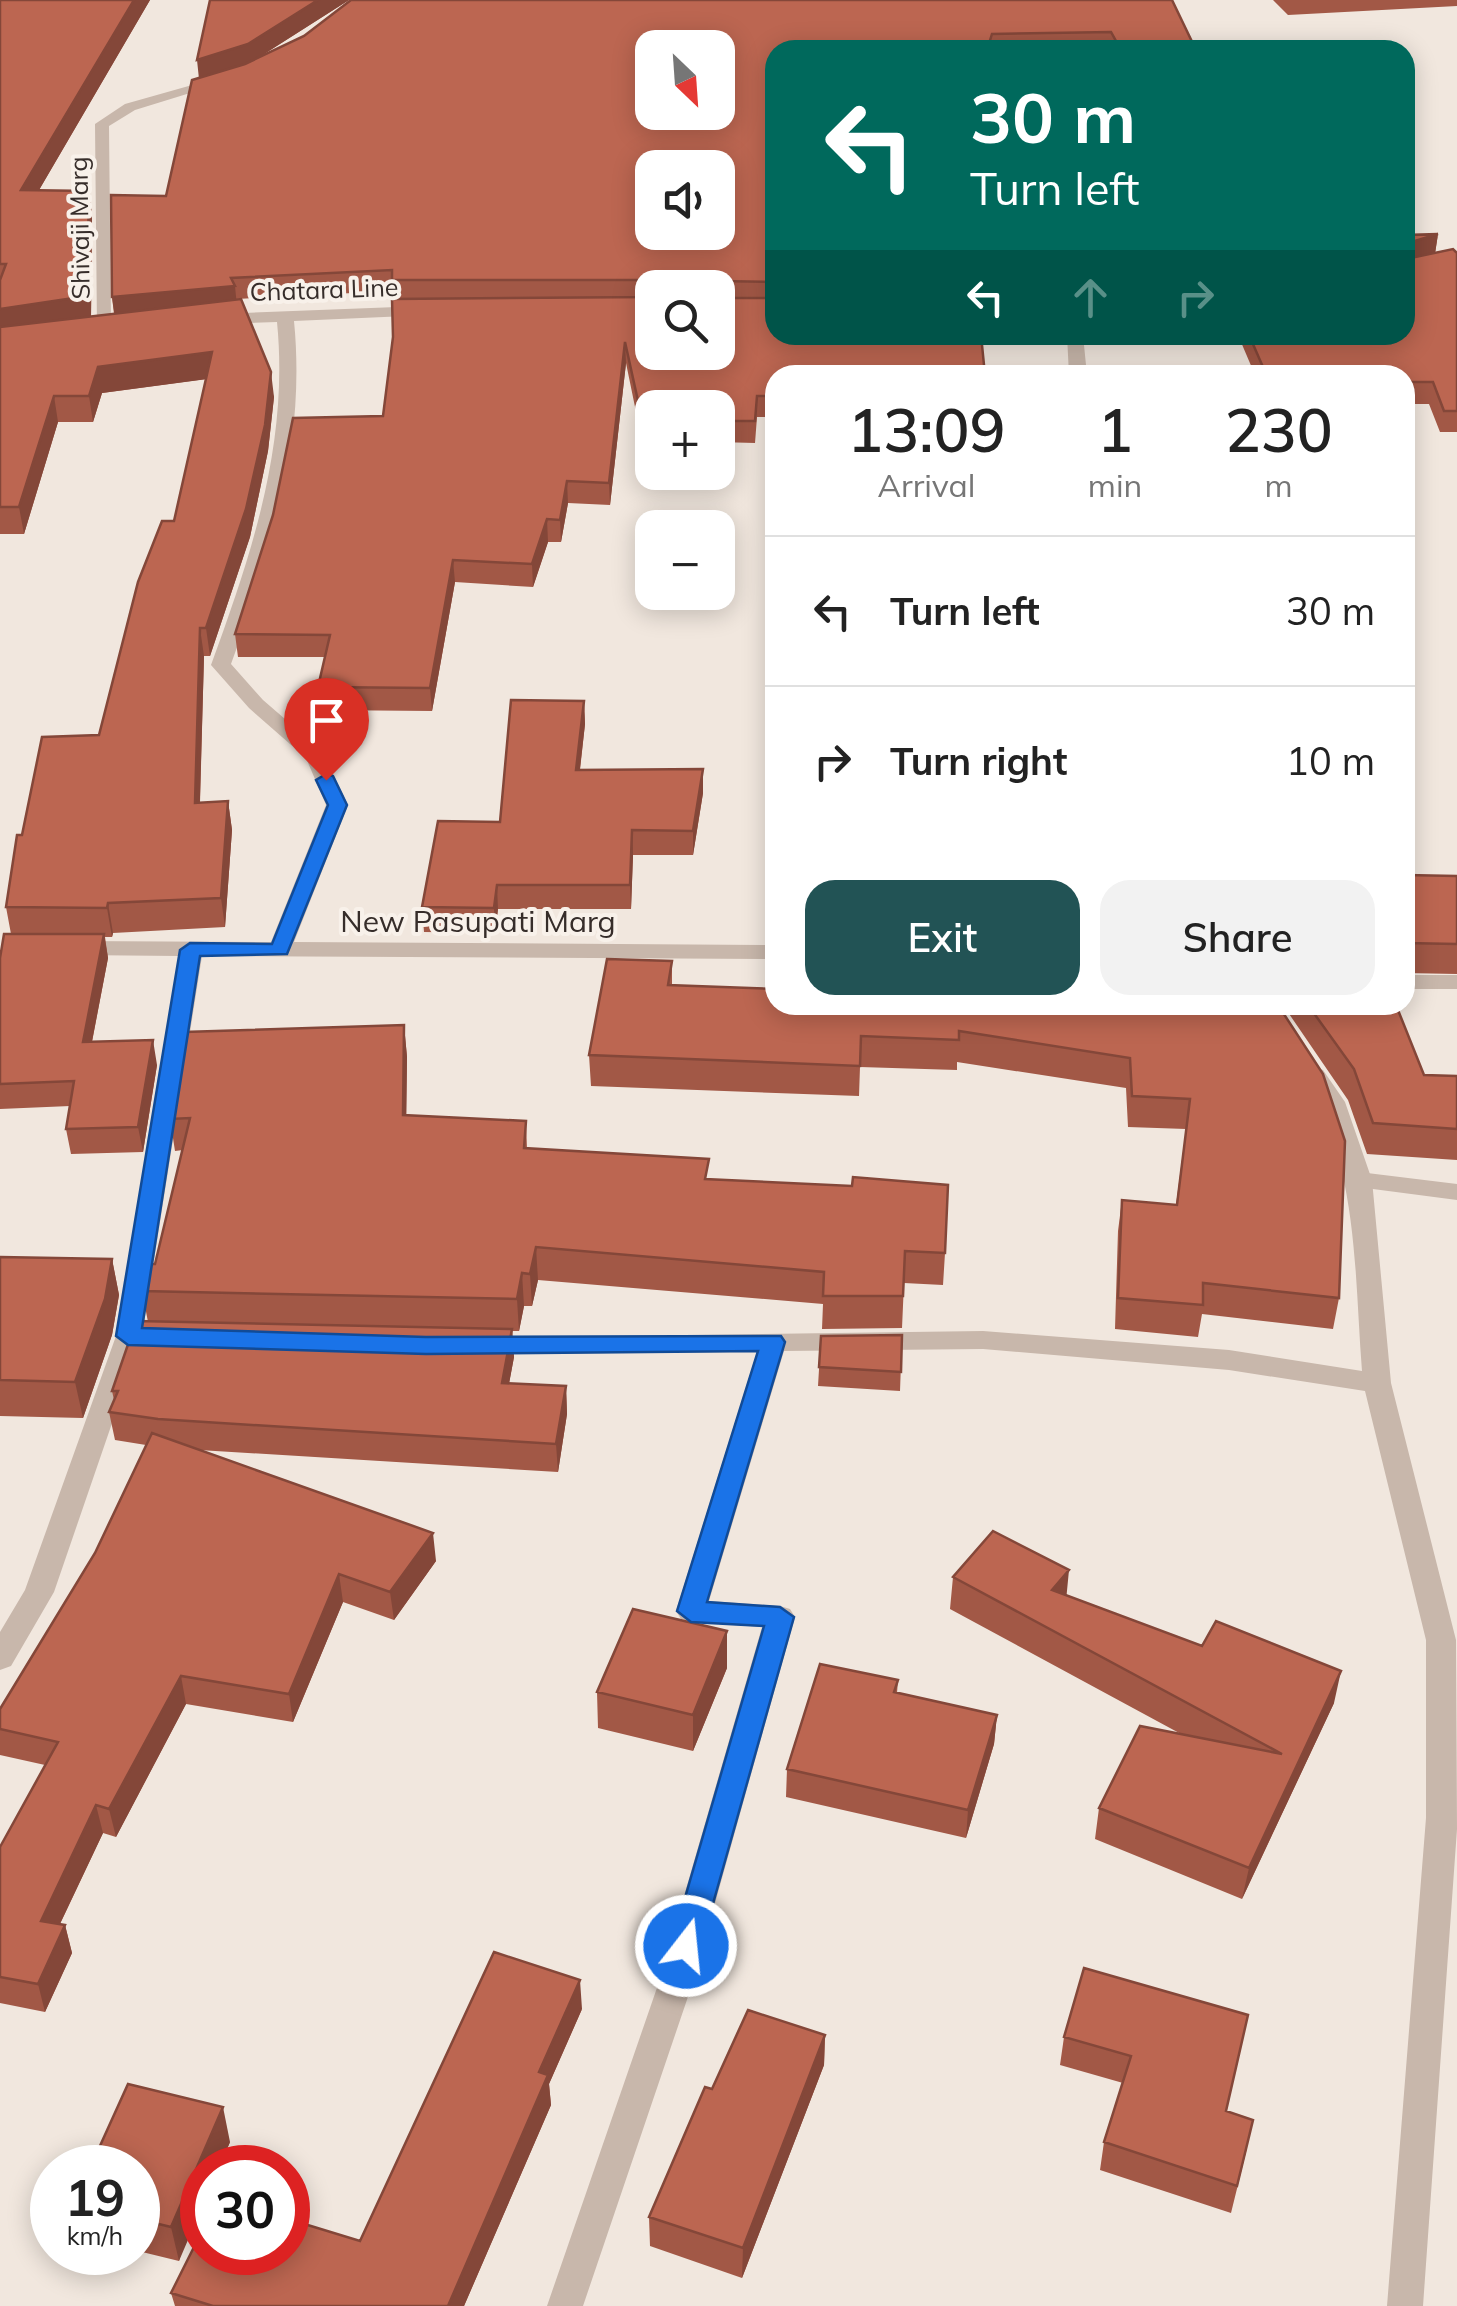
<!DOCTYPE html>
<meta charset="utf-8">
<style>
:root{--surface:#fff;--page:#f2f2f2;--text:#222;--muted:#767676;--line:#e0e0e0;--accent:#225355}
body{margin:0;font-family:Mulish,sans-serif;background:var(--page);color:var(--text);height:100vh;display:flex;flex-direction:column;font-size:38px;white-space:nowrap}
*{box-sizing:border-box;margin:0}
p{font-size:32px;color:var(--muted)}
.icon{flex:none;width:55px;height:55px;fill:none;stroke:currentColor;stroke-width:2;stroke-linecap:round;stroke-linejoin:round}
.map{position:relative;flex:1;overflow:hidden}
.drawer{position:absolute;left:765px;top:365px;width:650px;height:650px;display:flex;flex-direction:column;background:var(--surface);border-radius:30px;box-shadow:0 5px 25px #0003}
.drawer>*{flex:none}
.banner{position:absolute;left:765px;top:40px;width:650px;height:305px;border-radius:30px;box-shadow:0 5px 25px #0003;background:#00695c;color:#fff;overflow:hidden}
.needle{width:65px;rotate:155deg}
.controls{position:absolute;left:635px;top:30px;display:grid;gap:20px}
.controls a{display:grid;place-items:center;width:100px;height:100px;border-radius:20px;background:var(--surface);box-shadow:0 5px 25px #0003;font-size:50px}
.speed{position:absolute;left:30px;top:2145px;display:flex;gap:20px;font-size:50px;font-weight:700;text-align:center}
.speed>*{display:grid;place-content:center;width:130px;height:130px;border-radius:50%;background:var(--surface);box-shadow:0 5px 25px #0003;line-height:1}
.speed small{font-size:25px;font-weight:400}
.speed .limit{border:15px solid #d22;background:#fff;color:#111}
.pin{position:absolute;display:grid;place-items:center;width:85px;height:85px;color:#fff;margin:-102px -42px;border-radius:50% 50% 50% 0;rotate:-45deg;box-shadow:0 0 10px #0007}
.pin .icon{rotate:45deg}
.me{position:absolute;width:110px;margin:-55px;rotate:16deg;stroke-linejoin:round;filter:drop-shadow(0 0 8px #0008)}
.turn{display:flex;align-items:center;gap:35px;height:210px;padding:0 40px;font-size:45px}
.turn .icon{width:130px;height:130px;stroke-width:2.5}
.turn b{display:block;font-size:70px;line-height:85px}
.lanes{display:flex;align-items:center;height:95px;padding:0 40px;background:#0003;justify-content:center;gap:50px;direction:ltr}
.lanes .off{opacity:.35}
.eta{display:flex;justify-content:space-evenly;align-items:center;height:170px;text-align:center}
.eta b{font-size:60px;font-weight:600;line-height:70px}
.primary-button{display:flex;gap:20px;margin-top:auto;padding:20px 40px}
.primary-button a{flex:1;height:115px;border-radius:30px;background:var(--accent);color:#fff;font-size:40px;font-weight:600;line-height:115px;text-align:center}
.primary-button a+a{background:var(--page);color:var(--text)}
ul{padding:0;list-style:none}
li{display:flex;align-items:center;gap:30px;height:150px;padding:0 40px;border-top:2px solid var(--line)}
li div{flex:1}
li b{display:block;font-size:38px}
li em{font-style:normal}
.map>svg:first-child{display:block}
</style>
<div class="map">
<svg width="1457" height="2306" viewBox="0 0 1457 2306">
<rect width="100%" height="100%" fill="#f1e7de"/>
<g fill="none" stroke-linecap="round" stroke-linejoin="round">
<!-- lane -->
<path fill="#c8b7ab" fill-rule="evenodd" d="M1359,1172L1457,1184V1200L1350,1186L1346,1180L1350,1174Z"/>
<!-- street -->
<path fill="#c8b7ab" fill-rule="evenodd" d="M217,78L229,81L135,110L109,126L111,325L97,329L95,124L125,104Z
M423,306L429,307V315L294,321C306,442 272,552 231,664L263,700L322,751L348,805L294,942L775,945V959L202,956L142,1336L54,1592L11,1666L0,1670V1632L25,1590L116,1336L179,956L75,955L64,948L75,941L271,942L326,805L306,758L249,708L211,665C252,553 289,443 277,322L218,324L210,319L218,314Z
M1067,335H1083L1087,375H1069Z
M1405,975H1457V989H1405Z
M1314,1067L1323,1070L1345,1102L1372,1180L1391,1383L1456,1640L1457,1829L1423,2306H1387L1426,1818V1640L1365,1391L1229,1370L983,1349L784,1351L709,1601L780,1606L790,1609L795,1617L693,1982L583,2306H547L659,1982L762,1627L691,1622L681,1619L676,1611L757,1352L479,1354L469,1352L466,1345L469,1338L983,1331L1229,1350L1362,1371C1354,1271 1359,1162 1302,1075Z"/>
</g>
<!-- wall -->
<path fill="#a25846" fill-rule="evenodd" d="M0,0H150L39,190L89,191L92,215L91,316L114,314L112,297L166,196L199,78L210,0H349L261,56L1172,0L1196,50H775V417H757L755,443L718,442V408H652V441H642L626,363L610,505L568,503L561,542H548L533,587L455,582L432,711L321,710L318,687L325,657H238L235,634L383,416L393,337V291L236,299L274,397L268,451L250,537L210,656H204L200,803L228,801L232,830L225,927L113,933L112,937H105L108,958L92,1042L157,1065L143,1152L71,1154L66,1129L70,1106L0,1109V958L11,934L6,907L22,835L99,735L174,521L206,379L102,393L93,422H58L24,534H0ZM652,288H718L652,352Z
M1273,0H1457V6L1288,15Z
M1438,234L1435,253H1457V432H1440L1429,404H1405V375H1255L1238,335H1405Z
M584,701L585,724L580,770L703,769V793L693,855H633L631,909H498L495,933L424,932L422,907L500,822Z
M1405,875L1457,876V974L1405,973Z
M672,961V985L1278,1005L1339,1298L1333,1329L1202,1314L1198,1337L1115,1329L1118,1231L1122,1200L1176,1205L1186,1129L1128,1127L1126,1088L957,1062V1070L860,1067L859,1096L591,1086L589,1055Z
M1283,1005H1396L1424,1075L1457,1076V1160L1367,1154L1348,1100Z
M404,1025L407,1057L406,1115L526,1121L527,1149L709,1179L945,1253L943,1285L904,1283L902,1328L822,1329L823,1304L538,1280L532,1306H524L519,1331H512L514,1357L509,1383L566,1386L567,1414L558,1472L199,1450L436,1561L394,1620L343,1602L293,1722L186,1704L116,1837L103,1833L60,1924L65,1925L72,1953L45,2012L0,2003V1847L45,1765L0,1755V1709L95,1553L146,1445L115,1440L109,1412L114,1400L112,1391L148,1322L142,1291L155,1264L183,1150L175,1151L170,1119Z
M0,1257L112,1259L119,1295L112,1335L83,1418L0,1416Z
M902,1335L900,1391L818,1386L821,1336Z
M953,1577L1066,1596L1334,1703L1242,1899L1095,1839L1099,1808L1181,1734L950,1609Z
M727,1631V1668L693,1751L598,1728L597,1692Z
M898,1680L897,1693L997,1715L994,1744L966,1838L786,1797L787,1769Z
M1084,1968L1226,2112L1247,2148L1231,2213L1100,2170L1104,2142L1123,2083L1060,2065L1064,2037Z
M582,2009L549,2084L551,2105L464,2306H175L171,2293L360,2241Z
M825,2035L824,2065L742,2278L650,2246L649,2217L712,2089Z
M230,2142L219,2168H202L179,2261L138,2251V2168Z"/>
<!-- shaded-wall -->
<path fill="#844739" d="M134,0H150L25,214L21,190Z
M318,0H349L250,63L199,79L197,60Z
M89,191L92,215L91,321L0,335V309Z
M1438,234L1435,254L1405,264V244Z
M235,286L237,307L115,318L112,297Z
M625,342L626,363L610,505L609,483Z
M212,352L215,378L102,393L93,422L89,396L98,367Z
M271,372L274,397L268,451L250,537L210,656L206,628Z
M54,396L58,422L24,534L19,507Z
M567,481L568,503L561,542L560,520Z
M547,519L548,542L533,587L532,564Z
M453,560L455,582L432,711L430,688Z
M200,628L204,656L199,832L195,803Z
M584,701L585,724L577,794L576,770Z
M703,769V793L693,855V831Z
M228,801L232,830L225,927L221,898Z
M632,830L633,855L631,909L630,885Z
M497,885L498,909L495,933L494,908Z
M108,903L113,933L112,937L107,908Z
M104,934L108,958L87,1067L83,1042Z
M404,1025L407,1057L406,1147L403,1115Z
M153,1040L157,1065L143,1152L138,1127Z
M536,1247L538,1280L532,1306L530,1274Z
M112,1259L119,1295L112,1335L83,1418L75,1382Z
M522,1273L524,1306L519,1331L517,1299Z
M512,1329L514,1357L504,1411L502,1383Z
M566,1386L567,1414L558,1472L556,1444Z
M433,1533L436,1561L394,1620L390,1592Z
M1069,1570L1066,1601L1052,1590Z
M339,1574L343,1602L293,1722L289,1694Z
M727,1631V1668L693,1751V1715Z
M1341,1671L1334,1703L1242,1899L1249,1868Z
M181,1676L186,1704L116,1837L109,1809Z
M997,1715L994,1744L966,1838L968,1810Z
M96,1805L103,1833L48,1949L41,1921Z
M65,1925L72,1953L45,2012L38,1984Z
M580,1980L582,2009L549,2084L551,2105L464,2306H448L539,2072Z
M825,2035L824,2065L742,2278L743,2248Z
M223,2107L230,2142L219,2168H202V2207L179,2261L171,2227Z"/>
<!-- building -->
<path fill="#bc6651" stroke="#844739" stroke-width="2.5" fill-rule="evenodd" d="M0,0H134L21,190L89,191L87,296L0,309V280L6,264H0Z
M210,0H318L248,44L197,60Z
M351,0H1172L1196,50H1121L1111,32L992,34L987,50H775V282L718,281L714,284L715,288H654L655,283L652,280H392V270L231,278L235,286L112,297L111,195L166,196L192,80L245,64L304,36ZM652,48H718V112H652ZM652,168H718V232H652Z
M1438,234L1405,244L1406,259L1453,249L1457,253V411H1444L1433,382H1405V375H1383L1381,370L1266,374L1249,335H1405V235Z
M652,294V352H718V297V298H775V335H981L985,375H775V396H757L755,421H718V408H652V419H642L625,342L609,483L567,481L560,520L547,519L532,564L453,560L430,688L318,687L330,635L235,634L273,515L293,418L383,416L393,337L392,299L652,297Z
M241,299L271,372L265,425L246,509L206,628H200L195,803L228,801L221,898L108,903L107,908L6,907L17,835H22L42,737L99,735L138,582L162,521H174L212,352L98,367L89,396H54L19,507H0V327Z
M511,700L584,701L576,770L703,769L693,831L632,830L630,885H497L494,908L422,907L438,821L500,822Z
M1405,875L1457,876V944L1405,943Z
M4,934H104L83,1042L153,1040L138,1127L66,1129L74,1081L0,1084V958Z
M607,959L672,961L668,985L775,989V1005H1278L1323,1074L1345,1141L1339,1298L1203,1283V1305L1118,1298L1122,1200L1177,1205L1190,1099L1132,1096L1130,1058L959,1031V1040L861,1036L860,1066L589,1055Z
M1308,1005H1396L1424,1075L1457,1076V1129L1373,1123L1354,1069Z
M404,1025L403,1115L526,1121L524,1148L709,1159L705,1179L852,1186L853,1177L948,1185L945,1253L905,1251L903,1296H823L824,1272L536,1247L530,1274L522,1273L517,1299L142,1291L147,1264H155L190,1118L170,1119L184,1032Z
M0,1257L112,1259L105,1299L75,1382L0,1380Z
M136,1321L512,1329L502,1383L566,1386L556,1444L158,1419L109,1412L118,1391H112Z
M902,1335L901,1372L819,1367L821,1336Z
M152,1433L433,1533L390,1592L339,1574L289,1694L181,1676L109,1809L96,1805L41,1921L65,1925L38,1984L0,1977V1847L58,1742L0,1729V1709L95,1553Z
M993,1531L1069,1570L1052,1590L1202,1646L1216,1621L1341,1671L1249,1868L1099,1808L1140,1726L1282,1754L953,1577Z
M633,1609L727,1631L693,1715L597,1692Z
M820,1664L898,1680L894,1692L997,1715L968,1810L787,1769Z
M494,1952L580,1980L539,2072L548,2075L448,2306H213L171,2293L202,2231V2252H288V2219L360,2241Z
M1084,1968L1248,2015L1226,2111L1253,2120L1237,2186L1104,2142L1131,2056L1064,2037Z
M748,2010L825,2035L743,2248L649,2217L705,2087L712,2089Z
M128,2084L223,2107L171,2227L138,2219V2168H90Z"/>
<!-- route -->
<path fill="#1a73e8" stroke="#114b97" stroke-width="2.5" d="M326,774L333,776L347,805L287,954L200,956L142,1328L426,1337L781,1336L785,1342L707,1602L780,1607L794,1617L701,1946L697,1955L686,1958L675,1955L671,1946L764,1626L691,1622L677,1611L758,1351L426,1354L128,1345L116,1336L180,950L190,943L272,944L328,805L316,780Z"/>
<g text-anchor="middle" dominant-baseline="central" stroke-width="8" stroke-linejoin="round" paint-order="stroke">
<!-- far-street labels -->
<g font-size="25" fill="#362d2a" stroke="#f8f1ea">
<text transform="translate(79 228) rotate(-91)">Shivaji Marg</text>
<text transform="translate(324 289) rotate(-2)">Chatara Line</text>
</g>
<!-- street labels -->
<g font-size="30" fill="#362d2a" stroke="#f8f1ea">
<text x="478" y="921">New Pasupati Marg</text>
</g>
</g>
</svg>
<div class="controls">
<a><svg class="needle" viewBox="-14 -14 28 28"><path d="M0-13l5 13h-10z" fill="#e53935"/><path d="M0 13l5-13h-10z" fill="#767676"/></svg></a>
<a><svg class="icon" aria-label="sound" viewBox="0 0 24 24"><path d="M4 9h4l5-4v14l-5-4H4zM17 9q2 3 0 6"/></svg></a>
<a><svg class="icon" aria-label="search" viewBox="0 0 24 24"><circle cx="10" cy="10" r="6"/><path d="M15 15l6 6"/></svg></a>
<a>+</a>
<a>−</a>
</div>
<div class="speed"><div>19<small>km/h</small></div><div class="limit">30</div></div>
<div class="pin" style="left:326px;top:780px;background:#d93025"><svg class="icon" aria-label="arrive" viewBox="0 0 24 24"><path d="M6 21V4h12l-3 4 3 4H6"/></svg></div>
<svg class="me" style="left:686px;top:1946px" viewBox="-20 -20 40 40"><circle r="17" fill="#1a73e8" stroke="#fff" stroke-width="3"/><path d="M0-11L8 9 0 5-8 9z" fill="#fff"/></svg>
<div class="banner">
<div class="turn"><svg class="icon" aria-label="left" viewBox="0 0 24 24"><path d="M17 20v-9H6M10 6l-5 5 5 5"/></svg><div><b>30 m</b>Turn left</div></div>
<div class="lanes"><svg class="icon" aria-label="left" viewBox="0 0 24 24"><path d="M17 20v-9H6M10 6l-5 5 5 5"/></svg><svg class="icon off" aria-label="ahead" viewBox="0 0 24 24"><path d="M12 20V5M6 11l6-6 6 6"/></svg><svg class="icon off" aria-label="right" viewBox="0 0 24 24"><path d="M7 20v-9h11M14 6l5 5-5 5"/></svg></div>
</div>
<section class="drawer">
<div class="eta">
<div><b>13:09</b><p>Arrival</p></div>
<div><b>1</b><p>min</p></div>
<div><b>230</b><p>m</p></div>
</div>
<ul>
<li><svg class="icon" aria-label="left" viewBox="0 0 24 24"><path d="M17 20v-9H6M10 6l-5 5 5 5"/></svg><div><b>Turn left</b></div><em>30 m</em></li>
<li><svg class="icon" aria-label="right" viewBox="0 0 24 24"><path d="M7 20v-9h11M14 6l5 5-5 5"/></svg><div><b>Turn right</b></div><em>10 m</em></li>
</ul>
<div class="primary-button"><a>Exit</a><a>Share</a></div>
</section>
</div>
